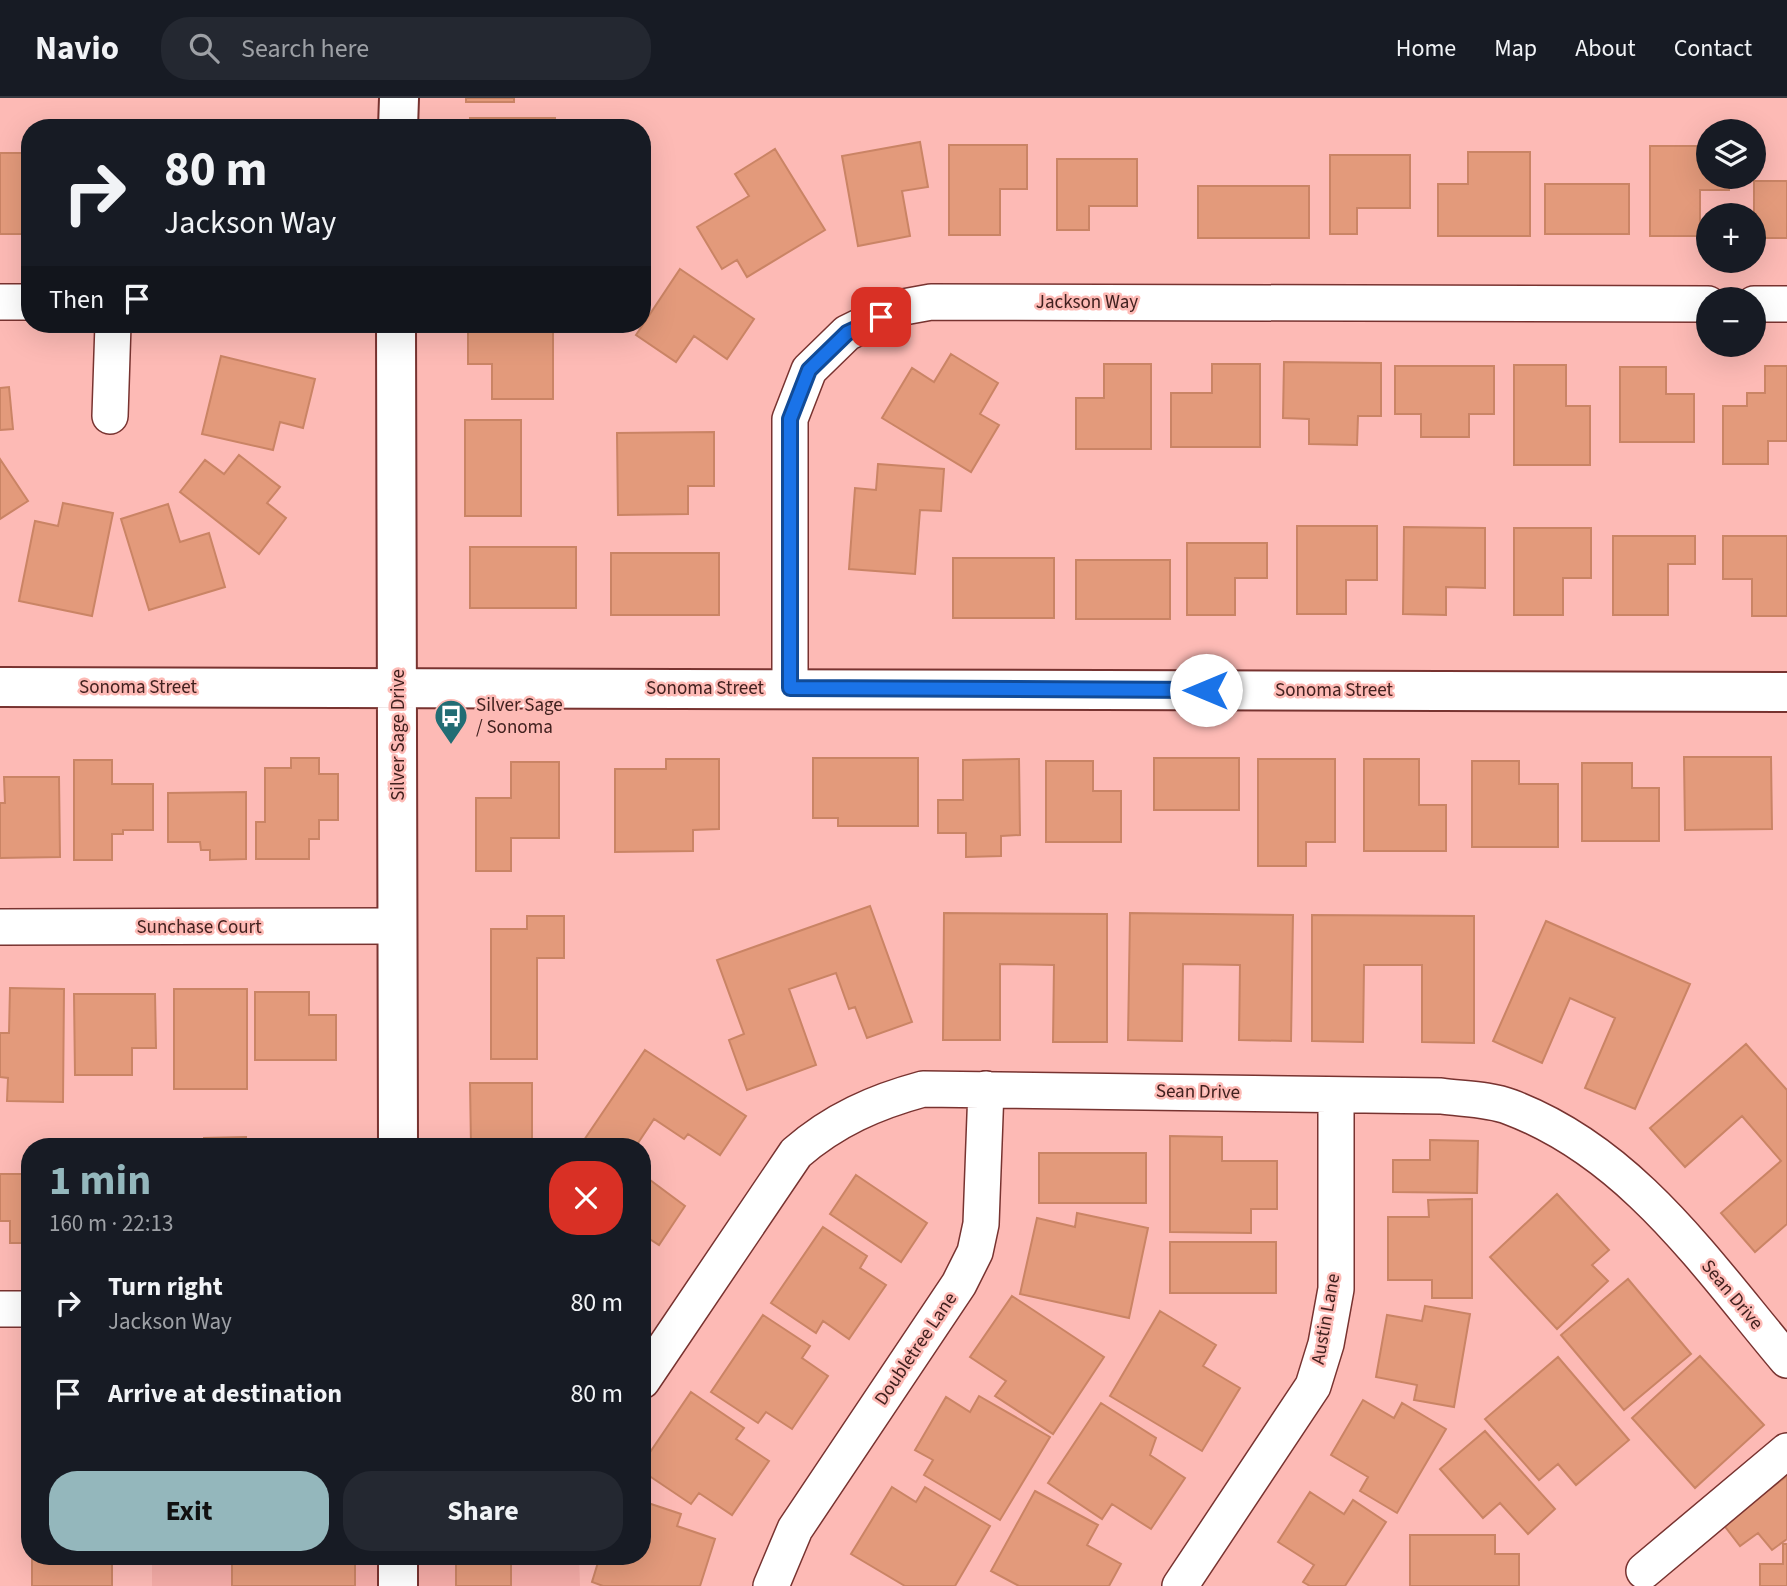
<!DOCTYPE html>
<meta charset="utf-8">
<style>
:root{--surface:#171b24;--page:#242831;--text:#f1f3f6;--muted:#9ea1a6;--line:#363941;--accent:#94b7bc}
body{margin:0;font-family:"Source Sans 3",sans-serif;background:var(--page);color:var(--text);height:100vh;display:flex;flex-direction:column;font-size:26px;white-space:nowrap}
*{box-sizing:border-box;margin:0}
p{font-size:23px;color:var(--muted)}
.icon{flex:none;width:38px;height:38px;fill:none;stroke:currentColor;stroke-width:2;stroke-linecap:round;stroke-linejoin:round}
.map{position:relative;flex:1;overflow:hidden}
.panel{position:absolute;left:21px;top:1040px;width:630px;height:427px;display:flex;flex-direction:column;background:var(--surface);border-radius:28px;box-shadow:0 7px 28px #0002}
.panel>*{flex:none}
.top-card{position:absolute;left:21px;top:21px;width:630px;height:214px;border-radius:28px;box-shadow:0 7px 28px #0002;background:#171b24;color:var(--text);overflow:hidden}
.fabs{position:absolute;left:1696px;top:21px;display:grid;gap:14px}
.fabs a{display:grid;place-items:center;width:70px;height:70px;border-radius:50%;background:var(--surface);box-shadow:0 7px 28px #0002;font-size:35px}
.pin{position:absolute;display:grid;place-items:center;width:60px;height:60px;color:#fff;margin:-30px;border-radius:14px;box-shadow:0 4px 10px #0006}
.me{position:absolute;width:77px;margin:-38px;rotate:270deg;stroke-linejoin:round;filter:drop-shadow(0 0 5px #0008)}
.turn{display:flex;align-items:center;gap:24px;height:147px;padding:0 28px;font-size:32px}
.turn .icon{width:91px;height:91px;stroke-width:2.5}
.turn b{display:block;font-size:49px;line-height:60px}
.then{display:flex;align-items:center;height:66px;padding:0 28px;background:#0003;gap:14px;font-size:26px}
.round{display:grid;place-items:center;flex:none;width:74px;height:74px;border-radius:28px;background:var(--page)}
.overview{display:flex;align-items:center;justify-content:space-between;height:119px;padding:0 28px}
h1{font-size:42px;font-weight:700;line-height:52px;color:var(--accent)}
.button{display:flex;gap:14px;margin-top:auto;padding:14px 28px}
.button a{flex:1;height:80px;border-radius:28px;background:var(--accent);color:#111;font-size:28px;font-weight:700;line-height:80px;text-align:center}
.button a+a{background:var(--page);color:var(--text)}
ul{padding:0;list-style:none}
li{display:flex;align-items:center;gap:21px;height:91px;padding:0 28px}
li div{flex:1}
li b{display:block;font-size:26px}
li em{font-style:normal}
header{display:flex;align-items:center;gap:42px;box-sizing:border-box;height:98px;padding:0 35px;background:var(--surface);border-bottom:2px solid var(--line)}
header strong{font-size:33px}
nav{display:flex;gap:38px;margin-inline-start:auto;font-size:24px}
.search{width:490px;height:63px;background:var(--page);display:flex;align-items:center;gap:18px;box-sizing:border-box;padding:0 24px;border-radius:28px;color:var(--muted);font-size:26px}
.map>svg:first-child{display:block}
</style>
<header>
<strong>Navio</strong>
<div class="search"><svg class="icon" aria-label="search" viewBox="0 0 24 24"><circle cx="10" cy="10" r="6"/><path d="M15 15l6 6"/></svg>Search here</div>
<nav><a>Home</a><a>Map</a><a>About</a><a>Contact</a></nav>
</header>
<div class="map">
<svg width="1787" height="1488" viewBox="0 0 1787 1488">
<rect width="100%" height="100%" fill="#fdbab5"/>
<!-- built -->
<path fill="#f5aca7" d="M152,1458H579L580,1488H152Z"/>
<!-- building -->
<path fill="#e39a7b" stroke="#ca8465" stroke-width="2" d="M466,0H514V4H466Z
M470,20H555V30H470Z
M920,44L928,89L902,93L910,138L858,148L842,58Z
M949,47H1027V91H1000V137H949Z
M1650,48H1708V79H1729V92H1700V138H1650Z
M775,51L825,132L747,179L737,162L722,171L697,129L749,98L735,76Z
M1468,54H1530V138H1438V86H1468Z
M0,55H30V136H0Z
M1330,57H1410V110H1357V136H1330Z
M1057,61H1137V108H1089V132H1057Z
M1754,83H1787V140H1754Z
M1545,86H1629V136H1545Z
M1198,88H1309V140H1198Z
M680,171L754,221L727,261L694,238L676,264L636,237Z
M468,226H553V301H492V266H468Z
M951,256L998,285L980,316L999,327L971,374L882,320L912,270L934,284Z
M221,258L315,281L303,330L280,324L273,352L202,336Z
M1284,264L1381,265V318H1358L1357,347L1309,346V321L1283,320Z
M1104,266H1151V351H1076V300H1104Z
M1212,266H1260V349H1171V295H1212Z
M1514,267H1566V308H1590V367H1514Z
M1395,268H1494V316H1469V339H1421V316H1395Z
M1765,268H1787V343H1768V366H1723V308H1747V295H1765Z
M1620,269H1666V296H1694V344H1620Z
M9,289L13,331L0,332V290Z
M465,322H521V418H465Z
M714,334V388H688V416L618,417L617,335Z
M239,357L280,389L267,405L286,420L259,456L180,394L205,362L224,376Z
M0,361L28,403L0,421Z
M878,366L944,371L941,413L920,412L915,476L849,471L855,390L876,392Z
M63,405L113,415L92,518L19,503L35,423L58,428Z
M168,406L180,444L209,435L225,489L149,512L121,421Z
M1297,428H1377V482H1346V516H1297Z
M1404,429L1485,430V490L1446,489V517L1403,516Z
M1514,430H1591V480H1563V517H1514Z
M1613,438H1695V466H1668V517H1613Z
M1723,438H1787V518H1752V481H1723Z
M1187,445H1267V480H1235V517H1187Z
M470,449H576V510H470Z
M611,455H719V517H611Z
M953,460H1054V520H953Z
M1076,462H1170V521H1076Z
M1684,659H1771L1772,731L1685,732Z
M291,660H319V676H338V722H319V741H309V761H256V724H265V670H291Z
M813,660H918V728H838V720H813Z
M1154,660H1239V712H1154Z
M666,661H719V731L693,732V753L615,754V671H666Z
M1019,661L1020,737L1001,738V758L966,759V735H938V702H963V662Z
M1258,661H1335V744H1306V768H1258Z
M1364,661H1419V707H1446V753H1364Z
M74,662H112V686H153V732H123V736H112V762H74Z
M1046,663H1093V693H1121V744H1046Z
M1472,663H1519V686H1558V749H1472Z
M511,664H559V740H511V773H476V700H511Z
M1582,665H1632V690H1659V743H1582Z
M4,679H59L60,759L0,760V705H5Z
M246,694V761L210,762V752H201L200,744H168V695Z
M870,808L912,924L867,940L855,909L849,911L836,875L789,891L816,967L747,992L729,942L744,936L717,862Z
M944,815L1107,816V944H1053L1054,867L1000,866V942H943Z
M1130,815L1293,817L1291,943L1239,942L1240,867L1183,866L1182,943L1128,942Z
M1312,817L1474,818V945L1422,944V867H1364L1363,944L1312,943Z
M527,818H564V860H537V961H491V831H527Z
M1546,823L1690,886L1635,1011L1585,990L1615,920L1570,900L1542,965L1493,943Z
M10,890L64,891L63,1004L7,1003L8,980L0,979V935H9Z
M174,891H247V991H174Z
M255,894H309V917H336V962H255Z
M74,896H155L156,950H132V977H75Z
M1746,946L1787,992V1126L1755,1154L1721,1115L1781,1063L1742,1018L1685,1069L1650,1030Z
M645,952L746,1018L720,1057L688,1036L684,1041L654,1021L636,1048H580Z
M470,985H532V1048H471Z
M1170,1038L1222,1039V1063H1277V1111H1251V1135L1170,1134Z
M246,1039V1048H204V1040Z
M1430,1042L1478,1043L1477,1095L1393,1094V1062H1430Z
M1039,1055H1146V1105H1039Z
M0,1076H30V1145H10V1123H0Z
M642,1076L685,1108L659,1147L642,1136Z
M856,1077L927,1125L901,1164L830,1116Z
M1557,1096L1609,1152L1592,1167L1608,1183L1557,1231L1490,1159Z
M1472,1101V1200H1432V1182H1388V1119H1429L1428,1102Z
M1077,1115L1148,1130L1129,1220L1020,1196L1037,1120L1075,1129Z
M823,1129L867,1158L860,1170L886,1187L849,1241L823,1223L816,1235L771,1205Z
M1170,1144H1276V1195H1170Z
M1628,1181L1691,1256L1624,1312L1561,1237Z
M1012,1198L1104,1259L1053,1336L995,1298L1006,1283L970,1259Z
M1425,1208L1470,1216L1454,1309L1414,1302L1417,1287L1376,1279L1387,1217L1422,1223Z
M1160,1213L1216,1247L1203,1268L1240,1290L1202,1353L1110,1298Z
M763,1217L810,1248L802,1260L828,1278L792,1331L766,1314L758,1325L711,1294Z
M1700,1258L1764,1327L1695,1390L1632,1320Z
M1558,1259L1629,1342L1576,1387L1558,1366L1539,1382L1485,1321Z
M691,1294L744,1330L736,1341L769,1363L732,1417L699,1395L691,1406L642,1373V1366Z
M979,1298L1050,1339L1000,1422L924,1377L933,1362L915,1352L946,1299L970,1314Z
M1363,1302L1394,1320L1402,1305L1446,1331L1397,1415L1360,1393L1368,1379L1331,1357Z
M1101,1305L1156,1340L1150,1357L1185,1380L1151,1431L1112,1406L1102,1421L1048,1385Z
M1485,1333L1555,1411L1528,1436L1500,1405L1483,1420L1440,1371Z
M1787,1378V1441L1772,1452L1758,1435L1740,1448L1723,1426Z
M892,1389L916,1404L925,1389L990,1428L955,1488H905L851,1456Z
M1035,1393L1098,1427L1087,1447L1121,1466L1109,1488H1019L991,1473Z
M1310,1394L1344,1416L1353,1402L1386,1424L1345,1488H1310L1303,1484L1314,1467L1278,1444Z
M642,1403L681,1416L677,1428L715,1441L700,1488H603L592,1484L600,1458H642Z
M1410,1437H1495V1456H1519V1488H1410Z
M1783,1446H1787V1488H1760V1466H1783Z
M32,1458H112V1488H32Z
M232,1458H355V1488H232Z
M456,1458H511V1488H456Z"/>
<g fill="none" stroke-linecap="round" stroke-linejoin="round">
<defs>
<path id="minor" d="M0,204H30
M1754,206H1787
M110,318L113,226
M790,590V321L809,272L847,235L898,210L931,204L1708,206
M0,829L398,828
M0,1211H30
M642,1283L796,1055C834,1022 875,1004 923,991L1441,998C1463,1001 1490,1001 1510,1009C1632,1055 1706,1166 1787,1262
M1644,1473L1787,1353
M771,1488L795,1431L959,1186L975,1154L981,1126L986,991
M1180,1488L1313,1288L1326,1246L1336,1191V997"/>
<path id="tertiary" d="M398,30L399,0
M396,226L398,1048
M0,589L1787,594
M398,1488V1458"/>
</defs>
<!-- minor casing -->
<use href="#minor" stroke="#783330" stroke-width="38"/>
<!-- tertiary casing -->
<use href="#tertiary" stroke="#783330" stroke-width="42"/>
<!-- minor -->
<use href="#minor" stroke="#fff" stroke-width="35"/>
<!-- tertiary -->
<use href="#tertiary" stroke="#fff" stroke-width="38"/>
</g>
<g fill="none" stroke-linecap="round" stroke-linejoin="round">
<defs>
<path id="route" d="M881,219L847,235L809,272L790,321V590L1206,592"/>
</defs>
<!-- route casing -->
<use href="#route" stroke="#114b97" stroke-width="18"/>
<!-- route -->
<use href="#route" stroke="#1a73e8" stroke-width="12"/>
</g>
<!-- icons -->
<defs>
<symbol id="bus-pin" viewBox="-11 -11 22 30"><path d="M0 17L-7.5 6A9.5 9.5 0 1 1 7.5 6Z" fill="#226d74" stroke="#fdbab5"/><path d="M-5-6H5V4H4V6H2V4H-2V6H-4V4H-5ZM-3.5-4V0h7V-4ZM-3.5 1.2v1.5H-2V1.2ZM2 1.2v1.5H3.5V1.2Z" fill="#fff"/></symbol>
</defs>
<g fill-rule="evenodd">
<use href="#bus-pin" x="432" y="599" width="38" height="52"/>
</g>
<g text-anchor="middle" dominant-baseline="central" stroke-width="5" stroke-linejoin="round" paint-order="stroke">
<!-- street labels -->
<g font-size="19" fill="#41211f" stroke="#fdbab5">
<text x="1087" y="204">Jackson Way</text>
<text x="138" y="589">Sonoma Street</text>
<text x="705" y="590">Sonoma Street</text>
<text x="1334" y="592">Sonoma Street</text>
<text transform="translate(398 637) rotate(-90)">Silver Sage Drive</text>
<text x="199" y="829">Sunchase Court</text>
<text transform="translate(1198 994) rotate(1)">Sean Drive</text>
<text transform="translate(1732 1197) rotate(50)">Sean Drive</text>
<text transform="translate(1326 1221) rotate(-80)">Austin Lane</text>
<text transform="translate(916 1251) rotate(-56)">Doubletree Lane</text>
</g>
<!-- poi labels -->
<g font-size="19" fill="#41211f" stroke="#fdbab5" text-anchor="start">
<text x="476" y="607">Silver Sage<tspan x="476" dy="22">/ Sonoma</tspan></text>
</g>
</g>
</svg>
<div class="fabs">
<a><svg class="icon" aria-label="layers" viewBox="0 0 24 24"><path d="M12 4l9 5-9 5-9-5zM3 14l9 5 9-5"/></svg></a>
<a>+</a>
<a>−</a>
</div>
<div class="pin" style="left:881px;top:219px;background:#d93025"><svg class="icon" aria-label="arrive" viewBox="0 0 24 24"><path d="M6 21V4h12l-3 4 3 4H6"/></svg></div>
<svg class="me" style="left:1206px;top:592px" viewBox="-20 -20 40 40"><circle r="19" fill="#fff"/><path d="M0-13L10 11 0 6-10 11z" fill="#1a73e8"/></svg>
<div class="top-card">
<div class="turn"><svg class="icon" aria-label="right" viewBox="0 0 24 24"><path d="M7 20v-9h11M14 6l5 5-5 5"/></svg><div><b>80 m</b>Jackson Way</div></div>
<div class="then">Then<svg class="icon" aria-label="arrive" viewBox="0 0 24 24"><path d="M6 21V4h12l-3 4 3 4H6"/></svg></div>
</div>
<section class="panel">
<div class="overview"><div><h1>1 min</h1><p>160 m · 22:13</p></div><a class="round" style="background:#d93025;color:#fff"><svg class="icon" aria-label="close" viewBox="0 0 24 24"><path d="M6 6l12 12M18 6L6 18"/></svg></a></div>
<ul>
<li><svg class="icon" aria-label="right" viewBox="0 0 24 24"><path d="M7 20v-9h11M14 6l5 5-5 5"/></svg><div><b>Turn right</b><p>Jackson Way</p></div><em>80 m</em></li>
<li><svg class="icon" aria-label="arrive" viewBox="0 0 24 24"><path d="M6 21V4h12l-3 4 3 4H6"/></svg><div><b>Arrive at destination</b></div><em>80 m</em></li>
</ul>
<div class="button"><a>Exit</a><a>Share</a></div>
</section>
</div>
